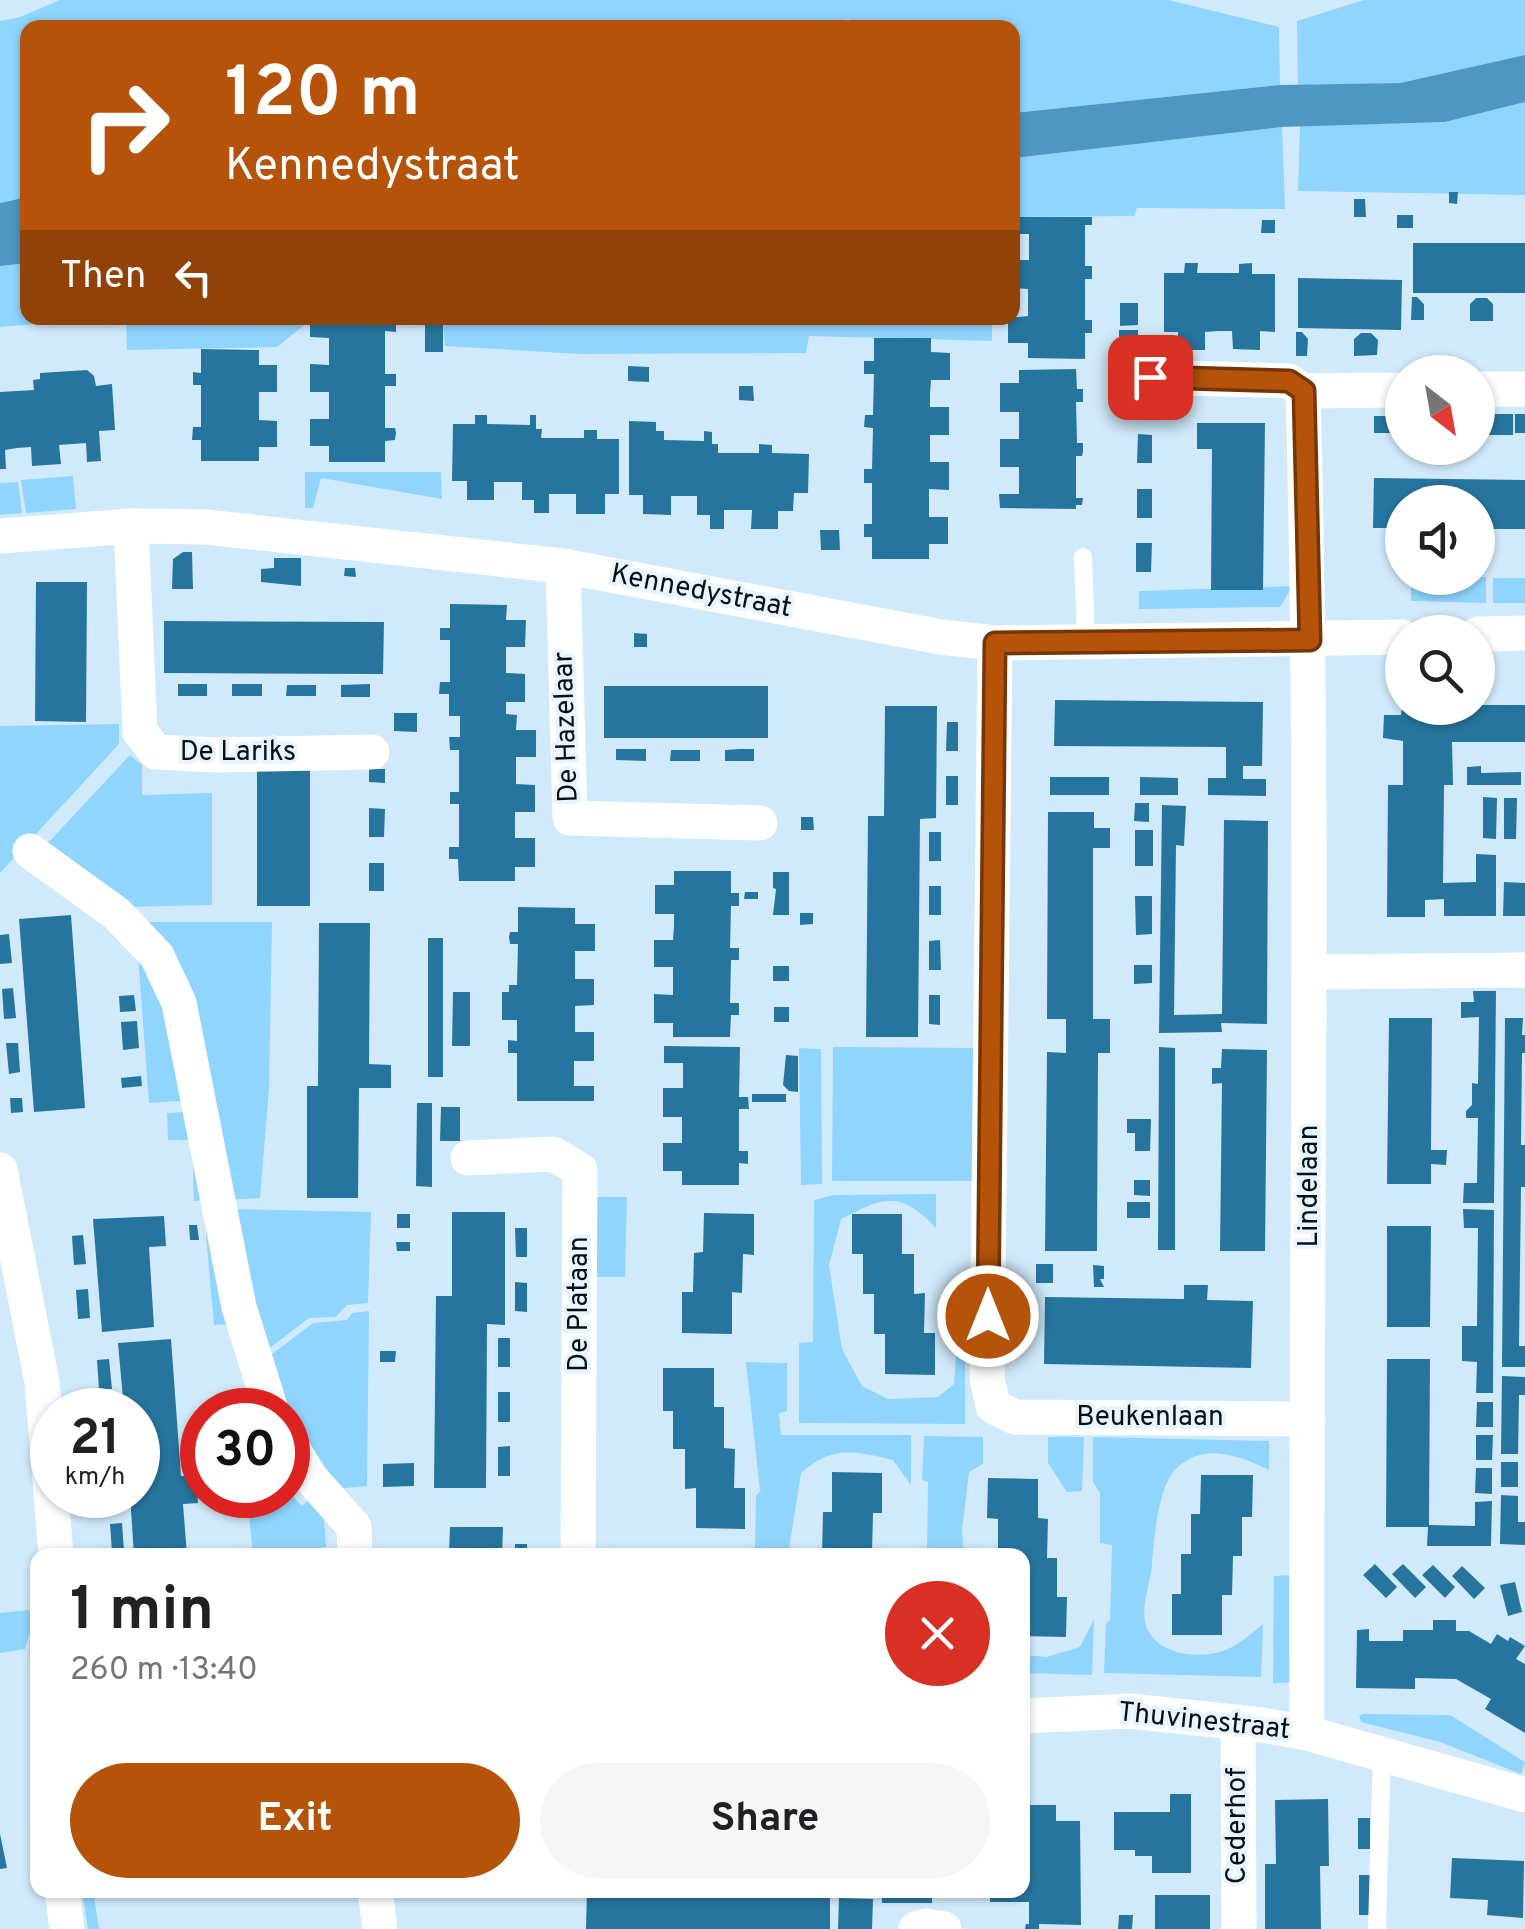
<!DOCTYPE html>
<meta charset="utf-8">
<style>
:root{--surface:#fff;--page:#f6f6f6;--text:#202124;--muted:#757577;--accent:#b45309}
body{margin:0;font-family:Overpass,sans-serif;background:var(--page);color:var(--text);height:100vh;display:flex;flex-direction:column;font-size:38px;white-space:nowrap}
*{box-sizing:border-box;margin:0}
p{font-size:32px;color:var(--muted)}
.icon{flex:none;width:55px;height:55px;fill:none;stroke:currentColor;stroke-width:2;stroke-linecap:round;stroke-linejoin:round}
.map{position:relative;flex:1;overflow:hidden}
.drawer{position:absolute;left:30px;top:1548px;width:1000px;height:350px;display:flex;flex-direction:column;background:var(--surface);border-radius:20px;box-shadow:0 2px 8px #0004}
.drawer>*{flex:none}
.top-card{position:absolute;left:20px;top:20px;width:1000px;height:305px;border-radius:20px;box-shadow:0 2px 8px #0004;background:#b45309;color:#fff;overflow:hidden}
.needle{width:65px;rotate:149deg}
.tools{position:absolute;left:1385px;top:355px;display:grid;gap:20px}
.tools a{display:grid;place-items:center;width:110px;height:110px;border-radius:50%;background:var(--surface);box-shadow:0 2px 8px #0004;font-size:50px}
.speed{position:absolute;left:30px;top:1388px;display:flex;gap:20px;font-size:50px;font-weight:700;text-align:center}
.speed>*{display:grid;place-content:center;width:130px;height:130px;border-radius:50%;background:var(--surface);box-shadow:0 2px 8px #0004;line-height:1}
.speed small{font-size:25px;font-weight:400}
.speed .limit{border:15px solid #d22;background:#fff;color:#111}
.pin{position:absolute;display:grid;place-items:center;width:85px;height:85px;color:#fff;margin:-42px;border-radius:20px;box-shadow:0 5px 15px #0006}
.me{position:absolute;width:110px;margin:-55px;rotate:0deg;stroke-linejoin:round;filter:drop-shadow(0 0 8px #0008)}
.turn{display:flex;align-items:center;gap:35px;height:210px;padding:0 40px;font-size:45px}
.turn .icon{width:130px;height:130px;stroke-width:2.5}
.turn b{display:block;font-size:70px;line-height:85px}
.then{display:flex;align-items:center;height:95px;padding:0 40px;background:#0003;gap:20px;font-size:38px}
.round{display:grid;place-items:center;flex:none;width:105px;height:105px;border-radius:52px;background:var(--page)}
.summary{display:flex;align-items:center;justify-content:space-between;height:170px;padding:0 40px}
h1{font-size:60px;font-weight:700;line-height:75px}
.action{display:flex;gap:20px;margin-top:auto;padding:20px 40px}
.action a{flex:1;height:115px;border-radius:60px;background:var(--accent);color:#fff;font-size:40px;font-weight:700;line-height:115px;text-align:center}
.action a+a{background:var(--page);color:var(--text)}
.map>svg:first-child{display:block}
</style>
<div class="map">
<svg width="1525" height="1929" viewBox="0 0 1525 1929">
<rect width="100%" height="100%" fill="#d1eafb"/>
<!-- green -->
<path fill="#90d5fe" d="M60,0H1169L1279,27L1280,85L1013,113L1012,28L860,27L849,19L797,28H28L27,197L0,203V21L20,17Z
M1364,0H1525V55L1400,83L1298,85L1297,21Z
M1525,102V195L1298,191L1300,126L1445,122Z
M1282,127L1285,209L1137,208L1134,216L1013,217L1012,158Z
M27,262L28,318H109L0,327V265Z
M126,318H992V341L809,336L806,353L580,354L445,346L443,323L312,319L277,347L127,350Z
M305,472H441L442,499L321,478L313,508H305Z
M73,476L76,509L26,513L21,480Z
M18,482L22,513L0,515V483Z
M1486,577V603L1411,601V578Z
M1493,578H1525V603H1493Z
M1293,586L1280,607L1139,609V591Z
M119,724V744L0,873V726Z
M130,755L142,765V795L212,793V905L122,907L46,845Z
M131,922H272L269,1089L260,1198L226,1200L207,1103Z
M137,942L153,961L195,1100L149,1103Z
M833,1047L979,1048L976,1181H832Z
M799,1048L821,1049L822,1184L801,1185Z
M199,1111L204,1200L194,1201L192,1140H168L167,1113Z
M936,1194V1228C900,1190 884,1197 841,1219L829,1265L842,1349L862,1386L888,1399L938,1397L954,1384L956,1357L965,1356V1424L799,1423V1343L813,1342L814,1200L834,1195Z
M597,1197H627L625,1277H597Z
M227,1209L371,1212L368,1303L347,1305L336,1317L309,1318L262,1354Z
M204,1213L238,1324L214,1325Z
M369,1311L367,1486L334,1489L288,1430V1410L264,1360L313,1323L347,1320L352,1313Z
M746,1362L787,1363V1411L779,1413L781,1435H911V1485L893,1460C855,1451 832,1445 801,1473L788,1555H772V1551L755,1548L756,1496L760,1491Z
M924,1436L983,1437V1464L969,1472L962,1530L964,1555H927L928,1482L922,1480Z
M1048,1437H1084L1082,1491L1067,1492L1048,1463Z
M1093,1437L1269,1441V1470C1240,1456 1203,1441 1176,1469C1158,1486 1154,1540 1152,1564C1151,1583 1140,1607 1146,1625C1155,1657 1207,1661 1232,1647C1243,1641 1253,1632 1263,1624L1261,1677L1104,1673L1106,1624L1110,1620L1112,1545L1100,1543V1493L1093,1482Z
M288,1456L301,1479L288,1491L302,1506L315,1494L323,1504L326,1547L253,1555L247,1495H288Z
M1292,1575L1296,1682L1273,1683L1274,1576Z
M29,1610L32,1624L25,1649L0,1653V1613Z
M1094,1619L1092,1675L1023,1673V1655L1047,1657L1080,1647Z
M1363,1714L1450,1715L1525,1762L1521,1774L1440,1742L1361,1722L1359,1716Z
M82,1890H93L99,1929H88Z"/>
<!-- water -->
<path fill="#4d98c3" d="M1525,55V102L1445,122L1282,127L1013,158V113L1280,85L1400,83Z
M27,197V263L0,266V203Z"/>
<!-- building -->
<path fill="#26759e" d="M1449,192H1458L1457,204L1449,203Z
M1354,199H1365L1366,217H1354Z
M1397,215H1413V228H1397Z
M1012,217H1092V225H1085V266H1092V279H1085V320H1092V333H1085V359L1028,358V343H1008V318L1028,316V289L1012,288V260H1029V234H1012Z
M1262,220H1275V233H1261Z
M1413,243H1525V293H1413Z
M1185,263H1198L1197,273H1239V264L1252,263V274H1275V332L1260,331V350L1233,349L1232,331H1218L1205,332V350H1178V332H1164V273H1184Z
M1298,278L1402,280L1401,330L1298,328Z
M1412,297H1417L1424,304V320H1411Z
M1476,298H1487L1493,304V321H1470V304Z
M1120,303H1138V325L1120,326Z
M310,322L396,325V332L385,331V374H396V386H385V428H395L396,433L395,440L385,441V462H329V446H310V419H329V392H310V364L329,365V338L310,337Z
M425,323H443V352H425Z
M1119,330H1138V355H1119Z
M1296,332H1302L1308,339L1307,356H1296Z
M1361,333H1371L1378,340L1377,355L1354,356V339Z
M874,338H931V352L950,353V380H931L930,394V407H949V435H930V462H949V490L929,489V517H948V544H929V559H872V537H864V524H872V483H864V469H872L873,428L864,427L865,415H873L874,374H864V361H874Z
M201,349L259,350V365H277V392H259V420L277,421V447H259V461H201V440H192L193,427H201V385H193V372L201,373Z
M628,366L649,367V382L628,381Z
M1076,369L1077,389H1083V402H1076L1077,443H1083V452L1082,456H1076V498H1083L1082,505H1076V509L1000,508L999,494H1019V467H1000V439H1019V412H1000V383H1019V370Z
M87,370L94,376L96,386L112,384L115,430L99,431L101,461L87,462L86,443L59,445L61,464L32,466L31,447L17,448L5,450L6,469H0V392L34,390L33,380L40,379V373Z
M739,386H753L754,401L739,400Z
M1479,414H1513V435H1479Z
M1515,414H1525V433H1515Z
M475,415H487V424L530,425V415H536V429H542L541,438H584V430H597V439H619V494H605V514H576V494H549V513H534V500H522V482H494V500H467V481H452L453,424H475Z
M1374,416H1391L1392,433H1374Z
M629,421L656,422V431H664V440L704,441V431L712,432V444H718V453H759V444L772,445V453L809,454L808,493H794L793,511H778V529H751L752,510H724V529H710V515H697V496H671V515L643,514V495H629Z
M1197,423H1265L1263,590H1211L1212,449H1197Z
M1138,434L1152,435V463H1137Z
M1374,478L1525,480V529H1478V502H1402V528H1373Z
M1137,489H1152V518H1137Z
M820,530H839L840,550H821Z
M1402,532V554H1397V537Z
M1478,532H1483L1489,538L1488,554L1478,555Z
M1136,543H1152L1151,572H1136Z
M183,552H192L193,589H172L173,559Z
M274,558H301V586L261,582V569L274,568Z
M345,568H355L356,577L344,576Z
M36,582H87L86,722L35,721Z
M450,604L507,605L506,620H526L525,647H506V673L525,674V702H506V714L517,715L516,730H536V757H516V784L535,785V812H515V838H535V867H515V881H459L458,859H449V847H459V804H450V792H459V750H450L449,737H460V716H449V694H439L440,682H450V640H440V628H450Z
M164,621L384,622L383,674L164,673Z
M634,633L647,634V647H634Z
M178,684H207V696H178Z
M232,684H262V696H232Z
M370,684V697H341V685Z
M287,685H316V696H286Z
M604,686H768V738H604Z
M1055,700L1263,702L1262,766H1243V779H1266V796L1208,795V778H1226V747L1054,746Z
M1478,705H1525V742H1452L1453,785H1444L1443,883L1476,882V854L1496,855V916H1444V899L1425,900V917H1387L1388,785H1403V741L1383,738L1384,715H1401L1402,708H1478Z
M885,706H937L936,818L920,819L918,1037H866L868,816H884Z
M394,713H417V732L394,731Z
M947,722H958V751H946Z
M616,749H646V761L616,760Z
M740,749H754V761H725V750Z
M671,750H700V761H670Z
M1481,766V773L1521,772V785H1467V767Z
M257,767H310V906H257Z
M369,769H385V783L369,782Z
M946,776H958V805H946Z
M1050,777H1109V795H1050Z
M1140,777L1178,778V795H1140Z
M1483,797L1497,798L1496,839L1483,838Z
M1504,798H1517L1516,839H1504Z
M1135,803H1149V822L1134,821Z
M1162,805L1186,806L1184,846L1176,845L1174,1015L1222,1014L1224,820L1268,821L1267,1024L1221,1023L1222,1032L1159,1033Z
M369,808L385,809L384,837H369Z
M1048,812H1094V828H1110V848H1093V1019H1110V1053H1098L1097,1251H1045L1047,1052L1066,1053V1019H1047Z
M801,817H813L814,830H801Z
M1135,830H1153V866H1135Z
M929,832H941V861H929Z
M369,863H384V891H369Z
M674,871H731V893H739V906H731L730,948H739V960H731L730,1003H739V1015H731L730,1037H673V1023H654V994L673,995V967H654V940H673L674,926V914H655V885H674Z
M773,872H789V915H773L776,889L773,888Z
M1504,882L1525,883V916H1503Z
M929,886H941V915H929Z
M745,892H758V899H744Z
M1135,896H1152V934L1136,935Z
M518,907L575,908V924H595V951H575V979H594V1005L575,1006V1032H594V1061H574V1086H594V1101H517V1053H508V1040L517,1041V1020H502V992H509V985H517L518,944H510L509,937L510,932H518Z
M800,913H813V924L800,925Z
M71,915L85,1108L34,1112L19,919Z
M319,923H370L369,1064L391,1065V1088H359L358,1198H307V1086H318Z
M9,934L12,963L0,964V935Z
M428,938H443V1077H428Z
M940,940L941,970H929V941Z
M1134,965H1152V983L1134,984Z
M773,966H789V981H773Z
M13,988L16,1018L4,1019L2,989Z
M1473,991H1496L1494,1203H1463L1464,1183H1477L1478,1118H1466V1111L1472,1105V1083L1478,1084L1479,1017L1461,1018V1002H1474Z
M453,992H470V1046H452Z
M134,995L136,1011L120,1012L119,996Z
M929,995H940V1025L929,1024Z
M774,1007H789V1022H774Z
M1389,1018H1432L1431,1150H1447L1446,1165L1431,1164V1184H1387Z
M1505,1018H1523L1522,1035H1525V1053H1522L1521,1145H1525V1187H1521L1519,1346H1525V1367H1502Z
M137,1021L139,1048L123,1050L121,1022Z
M6,1043H18L20,1072L9,1074Z
M664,1046L740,1047L739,1097H748L749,1109H739V1151H748V1164L739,1163V1185H682V1171H663V1143H682V1117H663V1088H683V1063H664Z
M1159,1047L1175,1048V1250H1158Z
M1222,1049L1267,1050L1265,1251H1220L1222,1083L1212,1084V1068H1221Z
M786,1055L798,1056V1092L789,1091L783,1085Z
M141,1076L142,1086L122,1088L121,1078Z
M752,1094H786V1102H752Z
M10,1098H22L23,1112L11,1113Z
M417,1103H432V1187L416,1186Z
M441,1107H460V1141H440Z
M1127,1119H1151L1150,1151H1135V1133H1127Z
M1134,1180H1150V1196L1134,1195Z
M1127,1202H1150V1218H1127Z
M1463,1209L1494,1210L1493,1393H1476L1477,1362L1462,1361V1326H1477L1478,1228H1464Z
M452,1212H505V1325L487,1324L486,1488H434L436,1296H452Z
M704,1213L754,1214V1255L743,1254L742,1293L732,1292V1334L682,1333V1292H693L694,1253L703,1252Z
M397,1214H410V1228H397Z
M852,1214H902V1254H914V1294L925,1293L924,1333H935V1375L885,1374V1334H874V1294H863V1254H852Z
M164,1216L166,1246L149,1247L154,1327L102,1332L93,1219Z
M189,1225H197L199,1240H190Z
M1387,1226H1431L1430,1327H1387Z
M515,1228H527V1257H516Z
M83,1235L86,1264L74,1265L72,1236Z
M396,1242H410V1251H397Z
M1036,1264H1053V1283H1036Z
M1093,1265L1104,1266V1279H1100L1104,1287H1094Z
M515,1282L527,1283V1312L515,1311Z
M1184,1285H1208L1207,1300L1253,1301L1251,1368L1044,1364L1045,1297L1184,1299Z
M88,1289L90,1318L78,1319L76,1290Z
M498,1338H510V1367H498Z
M171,1339L181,1476L196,1475L198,1503L183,1504L187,1555H134L130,1495H138V1410H124L118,1343Z
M380,1351H396L395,1362H380Z
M109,1359L112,1389H99L97,1360Z
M1387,1359H1430L1429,1525L1475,1526V1502L1492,1501L1491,1546H1427L1428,1527H1386Z
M663,1368H714V1407H724V1448L735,1449L734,1488H745V1529L696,1528V1488L685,1489V1449H673V1411H663Z
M1502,1376L1525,1377V1395H1519L1518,1454H1501Z
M498,1392H510V1422H498Z
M1477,1402H1493V1427H1476Z
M1476,1435H1493L1492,1460H1476Z
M510,1446V1476H498V1447Z
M1501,1462H1518V1487H1501Z
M414,1463V1486L383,1487V1464Z
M1476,1468H1492V1494L1475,1493Z
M832,1472L882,1473V1513H873L872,1553L822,1555L823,1512H832Z
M1201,1475H1253L1252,1517H1242V1556H1233L1232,1595H1222V1635H1172V1594H1181V1554H1191V1514H1200Z
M988,1478L1038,1479V1518L1048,1519L1047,1558H1057V1597H1067L1066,1637L1022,1636V1555H998V1519L987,1518Z
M1501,1495L1518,1496V1522H1525V1545L1500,1544Z
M122,1523L124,1551L112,1552L110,1524Z
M450,1527H503L502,1555H449Z
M515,1544H527V1555H515Z
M1375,1564L1397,1587L1386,1598L1363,1575Z
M1403,1564L1426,1587L1415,1598L1392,1574Z
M1433,1565L1455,1587L1445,1598L1422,1575Z
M1462,1566L1485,1588L1474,1599L1452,1576Z
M1515,1582L1522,1612L1508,1616L1500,1585Z
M1433,1620H1456V1631H1469L1491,1644L1497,1634L1508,1641L1510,1637L1525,1646L1516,1659L1525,1664V1733L1485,1709L1491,1699L1456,1679L1415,1678V1689L1356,1688L1357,1630L1369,1629V1641H1403V1630H1433Z
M1170,1794H1191V1873H1152V1856H1135V1850H1114V1812H1170Z
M1328,1799L1329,1866H1320L1321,1929H1265V1864H1276L1275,1800Z
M1022,1805H1056V1821H1080L1081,1925L1039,1924V1929H1025L1026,1924H1029V1902H990V1890H1022Z
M1358,1818H1370V1849H1358Z
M0,1834L7,1868L0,1869Z
M1452,1858L1524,1861L1523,1918L1487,1915L1488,1900L1450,1898Z
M1359,1875H1371L1372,1915H1359Z
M587,1890H830V1929H586Z
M882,1890H932V1903H882Z
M1155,1895H1210V1929H1155Z
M839,1898L873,1899L872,1929H838Z
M1119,1915H1133L1132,1929H1118Z"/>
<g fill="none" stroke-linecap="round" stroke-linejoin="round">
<!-- lane -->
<path stroke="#fff" stroke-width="18" d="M1083,557L1086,642
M1377,1929L1382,1753"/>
<!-- street -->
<path stroke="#fff" stroke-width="35" d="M1150,377L1289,381L1303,391C1315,839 1305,1285 1307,1733
M1478,389H1525
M1303,391L1402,390
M131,526L140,732L156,752L219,755L372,752
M0,536L131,526L206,527L563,566L941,637L995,643L1402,637
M563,566L570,818L760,823
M1478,634L1525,633
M995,643L987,1378L993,1406L1015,1417L1308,1419
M30,851L117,914L157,956L179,1003L239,1307L271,1410
M1312,972L1525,970
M468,1158L553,1154L580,1170L578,1555
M0,1170L42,1382L56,1555
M288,1441L310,1477L354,1527L355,1555
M1022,1716L1131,1711L1262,1725L1307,1733L1525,1795
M1238,1722L1239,1929
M62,1890L67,1929
M375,1890L380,1929
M916,1929L926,1926L944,1929"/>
</g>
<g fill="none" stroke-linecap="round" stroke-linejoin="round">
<defs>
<path id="route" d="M988,1316L995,643L1310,640L1304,391L1289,381L1150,377"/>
</defs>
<!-- route casing -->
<use href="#route" stroke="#753606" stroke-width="25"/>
<!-- route -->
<use href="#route" stroke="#b45309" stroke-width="18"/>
</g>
<g text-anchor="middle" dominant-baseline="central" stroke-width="8" stroke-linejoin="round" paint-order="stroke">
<!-- street labels -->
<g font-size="28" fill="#051016" stroke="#e9f5fe">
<text transform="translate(701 592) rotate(11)">Kennedystraat</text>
<text transform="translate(567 727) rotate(-92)">De Hazelaar</text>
<text x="238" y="753">De Lariks</text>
<text transform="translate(1310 1186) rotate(-90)">Lindelaan</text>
<text transform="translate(580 1304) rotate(-90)">De Plataan</text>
<text x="1150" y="1418">Beukenlaan</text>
<text transform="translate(1204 1722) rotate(6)">Thuvinestraat</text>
<text transform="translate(1238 1826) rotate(-90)">Cederhof</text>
</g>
</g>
</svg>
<div class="tools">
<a><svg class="needle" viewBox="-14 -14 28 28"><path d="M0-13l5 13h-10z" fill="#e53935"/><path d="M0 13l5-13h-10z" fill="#757577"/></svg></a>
<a><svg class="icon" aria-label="sound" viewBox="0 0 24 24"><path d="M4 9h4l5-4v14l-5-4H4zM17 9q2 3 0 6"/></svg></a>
<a><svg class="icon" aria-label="search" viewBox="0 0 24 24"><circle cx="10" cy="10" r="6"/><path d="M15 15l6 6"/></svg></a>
</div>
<div class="speed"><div>21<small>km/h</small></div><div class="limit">30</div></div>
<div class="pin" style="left:1150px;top:377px;background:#d93025"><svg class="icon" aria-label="arrive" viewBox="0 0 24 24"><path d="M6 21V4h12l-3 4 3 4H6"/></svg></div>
<svg class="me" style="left:988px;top:1316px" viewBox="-20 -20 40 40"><circle r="17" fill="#b45309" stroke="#fff" stroke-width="3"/><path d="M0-11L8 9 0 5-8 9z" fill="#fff"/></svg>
<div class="top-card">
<div class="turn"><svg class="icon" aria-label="right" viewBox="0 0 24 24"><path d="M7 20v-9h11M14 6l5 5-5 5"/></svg><div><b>120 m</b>Kennedystraat</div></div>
<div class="then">Then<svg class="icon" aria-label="left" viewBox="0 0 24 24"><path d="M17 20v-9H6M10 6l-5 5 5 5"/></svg></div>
</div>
<section class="drawer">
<div class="summary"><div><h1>1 min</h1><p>260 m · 13:40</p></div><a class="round" style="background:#d93025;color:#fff"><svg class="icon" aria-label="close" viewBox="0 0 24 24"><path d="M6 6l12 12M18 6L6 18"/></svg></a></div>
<div class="action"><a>Exit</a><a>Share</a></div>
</section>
</div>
